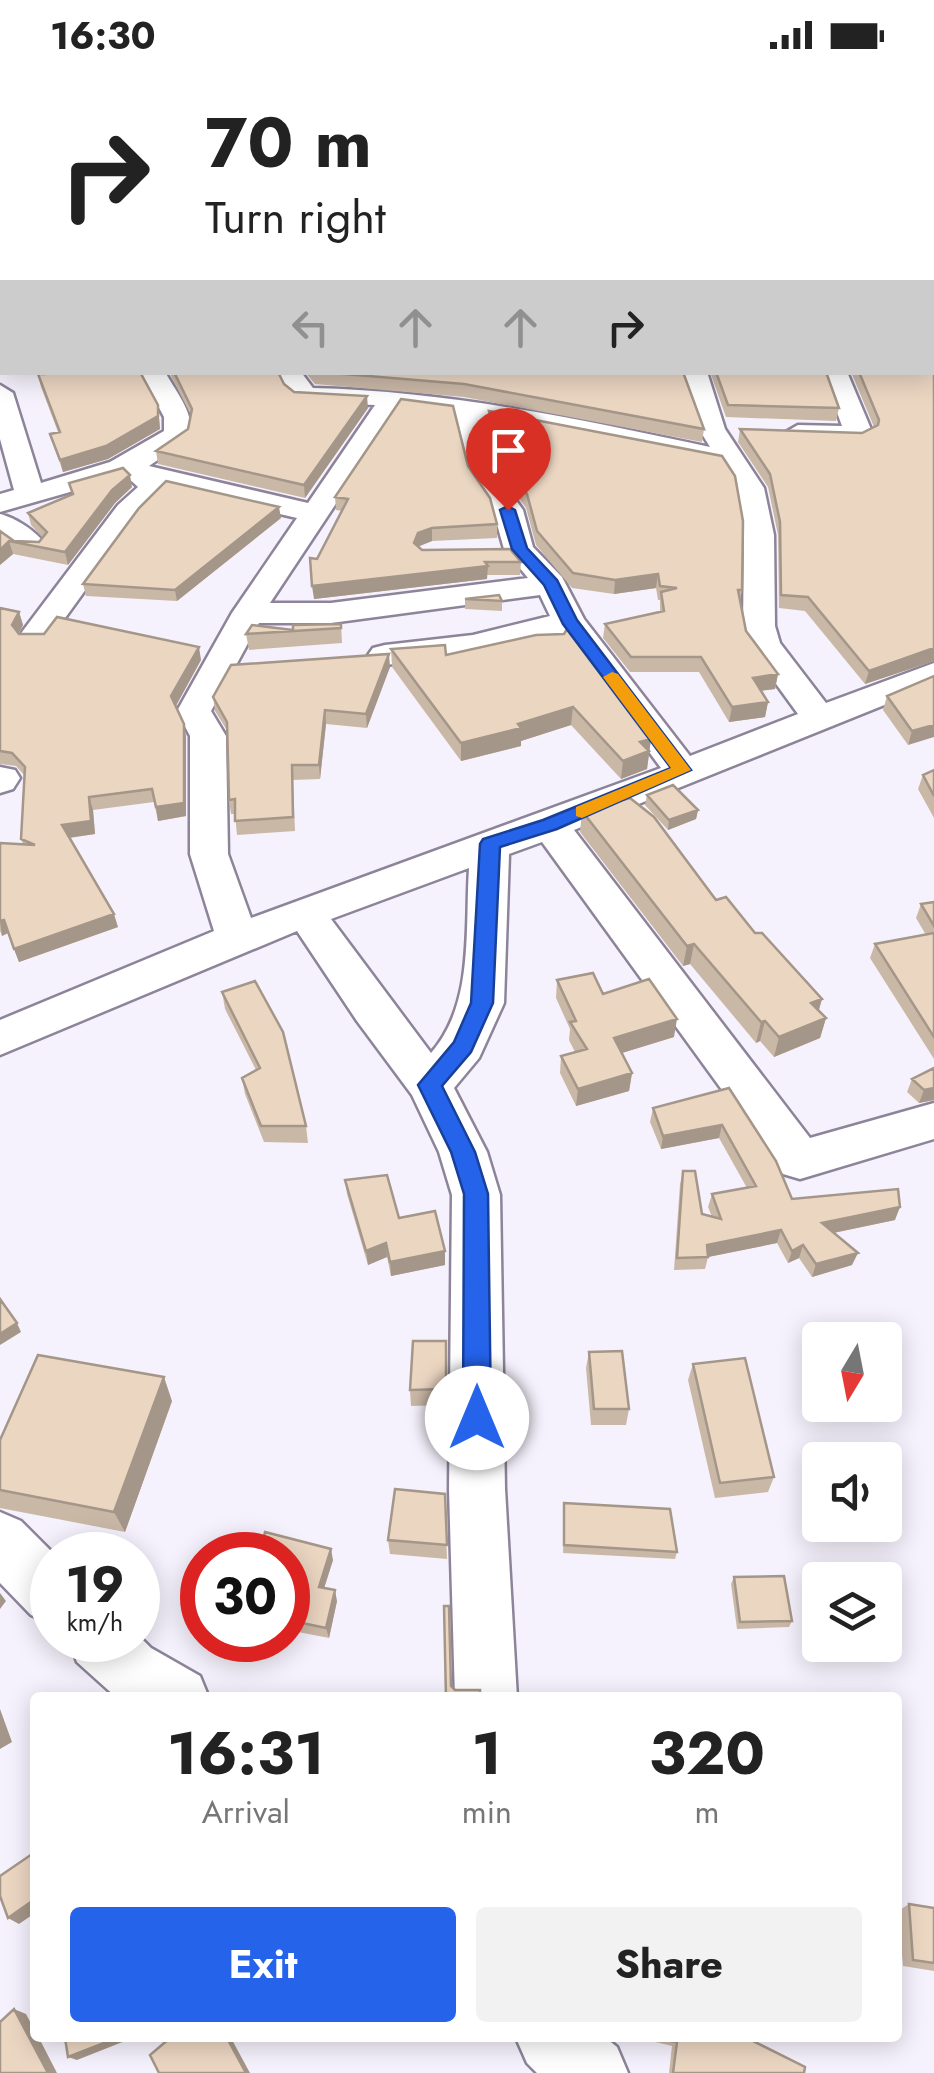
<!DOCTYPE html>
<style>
:root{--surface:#fff;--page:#f2f2f2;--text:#222;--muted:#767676;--accent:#2563eb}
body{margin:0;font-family:Jost,sans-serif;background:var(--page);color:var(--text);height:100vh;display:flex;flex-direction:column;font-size:38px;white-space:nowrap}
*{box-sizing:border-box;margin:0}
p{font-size:32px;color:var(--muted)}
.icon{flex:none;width:55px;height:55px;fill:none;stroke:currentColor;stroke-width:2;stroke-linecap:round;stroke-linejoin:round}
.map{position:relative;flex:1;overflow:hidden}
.side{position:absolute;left:30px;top:1622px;width:872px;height:350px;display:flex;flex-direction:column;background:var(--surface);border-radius:10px;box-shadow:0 5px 25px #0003}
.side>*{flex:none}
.top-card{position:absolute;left:0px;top:0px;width:935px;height:305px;box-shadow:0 5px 25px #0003;background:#fff;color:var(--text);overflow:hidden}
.needle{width:65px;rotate:190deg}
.controls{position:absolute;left:802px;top:1252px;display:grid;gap:20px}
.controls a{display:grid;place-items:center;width:100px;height:100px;border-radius:10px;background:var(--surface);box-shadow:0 5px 25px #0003;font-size:50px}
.speed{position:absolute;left:30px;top:1462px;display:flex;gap:20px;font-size:50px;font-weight:700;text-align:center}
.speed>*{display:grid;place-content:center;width:130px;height:130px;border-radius:50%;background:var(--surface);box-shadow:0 5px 25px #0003;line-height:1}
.speed small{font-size:25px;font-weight:400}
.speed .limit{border:15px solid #d22;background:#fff;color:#111}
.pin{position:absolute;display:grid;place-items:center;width:85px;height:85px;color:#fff;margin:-102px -42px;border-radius:50% 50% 50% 0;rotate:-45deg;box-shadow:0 0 10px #0007}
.pin .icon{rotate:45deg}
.me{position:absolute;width:110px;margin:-55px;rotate:0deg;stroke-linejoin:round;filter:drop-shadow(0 0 8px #0008)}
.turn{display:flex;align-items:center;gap:35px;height:210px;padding:0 40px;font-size:45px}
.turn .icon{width:130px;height:130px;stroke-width:2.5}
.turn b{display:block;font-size:70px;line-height:85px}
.lanes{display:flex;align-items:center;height:95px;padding:0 40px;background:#0003;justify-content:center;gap:50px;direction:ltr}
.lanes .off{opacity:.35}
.eta{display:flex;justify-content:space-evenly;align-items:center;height:170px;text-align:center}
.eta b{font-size:60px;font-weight:700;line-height:70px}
.action{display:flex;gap:20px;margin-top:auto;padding:20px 40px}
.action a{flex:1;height:115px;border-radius:10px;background:var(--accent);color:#fff;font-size:40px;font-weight:700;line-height:115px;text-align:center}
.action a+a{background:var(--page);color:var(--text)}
.status{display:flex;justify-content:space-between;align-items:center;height:70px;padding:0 50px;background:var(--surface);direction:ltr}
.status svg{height:28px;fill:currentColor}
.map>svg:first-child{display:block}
</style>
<div class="status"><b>16:30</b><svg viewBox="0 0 49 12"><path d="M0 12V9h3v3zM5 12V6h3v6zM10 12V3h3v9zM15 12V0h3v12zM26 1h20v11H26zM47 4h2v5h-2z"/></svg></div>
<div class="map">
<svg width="934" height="2003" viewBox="0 0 934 2003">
<rect width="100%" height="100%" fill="#f6f2fd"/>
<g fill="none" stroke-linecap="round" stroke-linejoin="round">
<defs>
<path id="minor" d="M140,302H165C176,322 198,347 188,369L149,396L308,433L375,335L298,332L289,325L276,302H301L313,318C448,321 578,349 710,377L699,359L681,302H707L725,359L764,418L774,465L775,556L780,573L826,633L934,593V615L574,760L810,1068L934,1033V1069L800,1109L783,1104L542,772L509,784L504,933L479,988L454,1018L487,1082L500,1125L505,1419L517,1628H455L449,1419L452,1125L439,1082L412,1025L357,951L297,861L0,985V950L214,861L190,784V666L177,641L232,543L297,448L167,418L138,447L47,573H23L19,566L118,435L138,417L126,406L0,442V424L14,420L0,369V315L13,323L41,413L110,392L164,361V347ZM400,337L456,345L472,408L493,440L504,479L528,508L331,533H270ZM484,349L722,396L736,418L744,465L743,556L747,574L798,644L690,686L584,549L562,507L533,477L523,440L500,408ZM540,525L550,546L473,565L385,575L373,578L368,585L373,592L385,595L473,585L561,563L661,698L251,848L228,784L226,666L211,641L259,553H331ZM469,798C465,861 474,934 431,983L331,849Z
M822,302H847L873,364L869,370L788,369L784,363L798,355L842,356Z
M0,444C16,448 36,461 46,475L42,481H20L0,467Z
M0,697L15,700L20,708L13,719L0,723Z
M0,1442L21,1451L55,1485L52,1554L31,1545L0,1513Z
M138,1565L151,1578L200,1606L209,1628H117L77,1592L69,1570H138Z
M516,1968H606L617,1977L628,2003H537L527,1993Z"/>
</defs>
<!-- minor casing -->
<use href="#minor" stroke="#8d849a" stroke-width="5"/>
<!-- minor -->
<use href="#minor" fill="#fff" fill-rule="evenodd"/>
</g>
<!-- wall -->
<path fill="#cab8a7" d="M0,0H934V62L932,61V2H2V55L0,54Z
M932,71L934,72V591L865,614L805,541L779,538L778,465L768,417L738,372L740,359L862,363L874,357L851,302H932Z
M42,302H140L158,335L160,359L108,389L63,402L50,364L58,362L41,317L38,304H42Z
M169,302H278L284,314L294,322L368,338L305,428L158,394L156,381L188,359L191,345Z
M305,302H683L704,359L702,372L464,327L315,314Z
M710,302H826L839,338L836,351L726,347Z
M489,341L742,520L740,531L746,561L778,604L775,619L761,621L768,632L765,647L729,652L699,602H630L603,568L605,554L660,542V530H658L656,518L614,524L572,518L536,475L526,438L503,406L489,354Z
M468,396L497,454V468L432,471L418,477L422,480L521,492L520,505H487V509L314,529L317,489L342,441L336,440L335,427Z
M69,413L132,417L115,433L68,495L13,484L0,495V461L14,471L39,472L42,467L31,455L28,443L72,425Z
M281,448L177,531L86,526L83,514Z
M465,529L502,531V541L465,539Z
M0,538L19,542L23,555L19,564L201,590L176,636L184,654L186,667V746L158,751L154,732L93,740L95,764L70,768L118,857L19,892L8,863L2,866L0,861V773L23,774L21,769L25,706L16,696L0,694Z
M341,554L342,573L249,580L246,564L293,560Z
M391,579L446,585L651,669L647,699L621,709L571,655L521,671V676L461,691L392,597Z
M390,597L367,658L326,654L320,709L293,710L295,761L237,765L235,744H231L229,730L228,662L215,641L213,627Z
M934,606L908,675L883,640L887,626Z
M934,700V748L918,719L923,705Z
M647,725L698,740L696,749L668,760L645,735Z
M582,741L716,830L755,863L822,929L819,940L826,948L820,968L774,987L760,971L756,973L690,894L683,896L580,762Z
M934,832V989L870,888L875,874L926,865L916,848L921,834Z
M557,910L603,924L674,967L622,983L632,1003L629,1021L576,1036L560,1003L561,986L575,982L569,970L570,959L556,928Z
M222,922L306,1056L308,1073L264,1072L245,1024L242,1008L256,1000L225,939Z
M934,998V1030L919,1033L907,1022L912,1009Z
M729,1018L792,1129L895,1150L834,1163L852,1195L812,1207L799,1188L788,1193L777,1173L708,1187L705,1199L674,1200L680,1114L683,1101L702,1144L712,1147L708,1137L712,1124L747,1118L719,1068L661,1079L650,1052L653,1038Z
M345,1110L445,1181V1195L391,1206L387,1187L368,1195L347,1124Z
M446,1271V1335L411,1336L410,1320Z
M589,1282L629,1339L626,1355H591L586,1298Z
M693,1294L774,1407L768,1422L715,1428L688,1310Z
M172,1331L125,1462L0,1438V1370Z
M445,1424L447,1489L390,1484L388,1470Z
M564,1433L677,1482L675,1489L563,1483Z
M288,1485L333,1490L324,1518L337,1531L329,1568L288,1560Z
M734,1507L792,1551L789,1557L737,1559L731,1514Z
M909,1834L934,1838V1901L903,1896L898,1841Z
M639,1968H747L804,2003H669L672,1976Z"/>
<!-- shaded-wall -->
<path fill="#a49688" d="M367,326L368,338L305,428L304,415Z
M158,335L160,359L108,389L63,402L60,390Z
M130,405L132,417L115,433L68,495L65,482L112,420Z
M279,437L281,448L177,531L175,520Z
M432,458V471L419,476L415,486L414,473L418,463Z
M9,471L13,484L0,495V480Z
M488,496L487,509L314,529L312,516Z
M658,504L656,518L614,524L615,510Z
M19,542L23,555L16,568L12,555Z
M199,577L201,590L174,639L171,626Z
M934,578V591L865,614L869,601Z
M389,584L390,597L367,658L366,644Z
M778,604L775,619L750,622L753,608Z
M768,632L765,647L729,652L732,637Z
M573,637L571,655L521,671V676L461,691V673Z
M325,640L326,654L320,709L319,695Z
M184,654L186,667V746L158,751L156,737Z
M934,655V667L908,675L912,661Z
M651,669L647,699L621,709L623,691L640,672Z
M89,727L93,740L95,764L66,768L62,755Z
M698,740L696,749L668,760L669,750Z
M114,844L118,857L19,892L14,879Z
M4,850L8,863L2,866L0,851Z
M694,874L690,894L683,896L687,876Z
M822,929L816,949L811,933Z
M826,948L820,968L774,987L779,967Z
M677,949L674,967L612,986L614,968Z
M765,951L760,971L756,973L761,952Z
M632,1003L629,1021L576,1036L578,1019Z
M934,1018V1030L919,1033L924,1020Z
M722,1055L719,1068L661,1079L663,1066Z
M900,1137L895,1150L818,1166L822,1153Z
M781,1160L777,1173L708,1187L707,1175Z
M386,1173L387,1187L368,1195L366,1181Z
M803,1175L799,1188L788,1193L792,1181Z
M445,1181V1195L391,1206L390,1192Z
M858,1183L852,1195L812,1207L816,1194Z
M17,1253L21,1262L0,1275V1264Z
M164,1307L172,1331L125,1462L114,1442Z
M331,1479L333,1490L321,1528L319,1517Z
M335,1520L337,1531L329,1568L326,1558Z
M0,1523L6,1531L0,1539Z
M0,1639L12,1672L0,1679Z
M35,1829V1843L19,1854L8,1848Z
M14,1939L26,1944L35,1961V1968H39L57,2003H48Z
M117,1968H124L125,1971L77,1990L68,1987Z
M227,1968H231L250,2003H246Z"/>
<!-- building -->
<path fill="#ebd6c2" stroke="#a49688" stroke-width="2.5" d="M0,0H934V51H932V2H2V46L0,45Z
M2,58V93V90H0V59H2Z
M932,71L934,72V143H932Z
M2,105V142V136L0,137V106Z
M2,151V207L0,202V153Z
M932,151L934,157V216L932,217Z
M932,224L934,231V578L869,601L808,527L781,525L780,452L770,404L740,359L862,363L878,355L879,350L859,302H932Z
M43,302H140L158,335V346L106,376L60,390L50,364L60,362L38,304H44Z
M174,302H278L284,314L294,322L367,326L304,415L156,381L188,359L192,339Z
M320,302H683L704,359L464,314Z
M716,302H826L839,338L728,335Z
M401,329L453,336L468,396L490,428L497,454L432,458L418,463L414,473L422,480L510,479L521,492H485L488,496L312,516L310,488L317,489L348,429L335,427Z
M489,341L722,386L735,406L743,451L742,520H738L746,561L778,604L753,608L768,632L732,637L701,587H631L605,554L664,541L661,522L677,518L660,516L658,504L615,510L573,503L537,461L527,424L504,393Z
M123,398L130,405L112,420L65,482L9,471L0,480V461L14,471L39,472L47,462L28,443L73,424L69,413Z
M166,411L279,437L175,520L83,514L139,438Z
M499,525L502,531L465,529Z
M0,538L19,542L12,555L19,564H44L57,547L199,577L171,626L184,654V733L156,737L152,719L89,727L91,751L62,755L114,844L14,879L4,850L0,851V773L35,775L21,769L25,697L12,683L0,681Z
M341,554V558L246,564L252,555L293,560V555Z
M567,559L651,669L640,672L649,681L623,691L573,637L518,654L521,658L461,673L391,579L445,575L446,585L536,565L564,564Z
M389,584L366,644L325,640L319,695H292L293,747L235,751V729L229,730L227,652L213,627L231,595Z
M934,606V655L912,661L887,626Z
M934,700V726L923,705Z
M673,715L698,740L669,750L647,725Z
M630,728L654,747L716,830L726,827L755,863H762L822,929L811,933L826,948L779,967L765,951L761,952L694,874L687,876L582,741Z
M934,832V856L921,834Z
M934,863V967L875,874Z
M593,903L603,924L649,909L677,949L614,968L632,1003L578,1019L561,986L587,979L570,952L576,951L557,910Z
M255,911L283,962L306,1056H261L242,1008L260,998L222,922Z
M934,998V1018L924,1020L912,1009Z
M729,1018L776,1091L792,1129L898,1119L900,1137L822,1153L858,1183L816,1194L803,1175L792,1181L781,1160L707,1175L708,1187L677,1188L683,1101H695L702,1144L721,1149L712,1124L756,1116L722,1055L663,1066L653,1038Z
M387,1105L399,1148L435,1141L445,1181L390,1192L386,1173L366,1181L345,1110Z
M0,1229L17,1253L0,1264Z
M413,1271H446V1319L410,1320Z
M622,1281L629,1339H594L589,1282Z
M38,1285L164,1307L114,1442L0,1420V1370Z
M745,1288L774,1407L720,1413L693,1294Z
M395,1419L445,1424L447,1475L388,1470Z
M564,1433L670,1439L677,1482L564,1475Z
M265,1462L331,1479L319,1517L335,1520L326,1558L288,1550V1485H260Z
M784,1506L792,1551L740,1552L734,1507Z
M444,1536H449L451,1616L455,1620H480V1628H446Z
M35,1782V1829L8,1848L0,1826V1806Z
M909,1834L934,1838V1893L913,1890Z
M14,1939L48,2003H0V1952Z
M65,1968H117L68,1987Z
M170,1968H227L246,2003H159L150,1985Z
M657,1968H747L805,1997L804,2003H673L677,1972Z"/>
<!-- route -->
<path fill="#2563eb" stroke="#184099" stroke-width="2.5" d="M508,436L515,440L527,478L557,510L577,550L691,700L557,759L500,777L493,933L471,982L442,1016L475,1082L488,1124L491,1348L487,1358L477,1361L467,1358L463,1348L464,1124L451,1082L418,1015L454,972L471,933L480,774L483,769L543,750L671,698L563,554L544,515L512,479L500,440Z"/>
<!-- slow -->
<path fill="#f59e0b" d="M612,602L618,604L691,700L582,748L576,746V737L671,698L603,607Z"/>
</svg>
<div class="controls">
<a><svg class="needle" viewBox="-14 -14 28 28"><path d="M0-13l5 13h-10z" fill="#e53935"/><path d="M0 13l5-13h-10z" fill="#767676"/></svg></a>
<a><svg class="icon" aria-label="sound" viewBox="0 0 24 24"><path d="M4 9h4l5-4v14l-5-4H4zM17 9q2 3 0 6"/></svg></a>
<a><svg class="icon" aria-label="layers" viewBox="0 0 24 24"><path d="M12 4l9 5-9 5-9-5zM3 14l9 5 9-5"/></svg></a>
</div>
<div class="speed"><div>19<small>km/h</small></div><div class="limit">30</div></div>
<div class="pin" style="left:508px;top:440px;background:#d93025"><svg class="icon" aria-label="arrive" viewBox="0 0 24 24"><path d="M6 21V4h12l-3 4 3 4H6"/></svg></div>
<svg class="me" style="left:477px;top:1348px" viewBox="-20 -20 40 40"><circle r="19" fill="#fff"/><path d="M0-13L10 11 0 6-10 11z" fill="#2563eb"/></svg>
<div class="top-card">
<div class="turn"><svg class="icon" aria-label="right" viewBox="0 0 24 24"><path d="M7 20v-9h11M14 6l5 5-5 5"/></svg><div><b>70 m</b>Turn right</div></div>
<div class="lanes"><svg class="icon off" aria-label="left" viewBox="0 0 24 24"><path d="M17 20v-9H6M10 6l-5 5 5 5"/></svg><svg class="icon off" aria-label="ahead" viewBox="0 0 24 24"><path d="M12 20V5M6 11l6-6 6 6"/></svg><svg class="icon off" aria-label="ahead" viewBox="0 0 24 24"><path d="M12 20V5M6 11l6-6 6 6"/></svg><svg class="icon" aria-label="right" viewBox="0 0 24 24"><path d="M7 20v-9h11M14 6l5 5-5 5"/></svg></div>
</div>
<section class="side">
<div class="eta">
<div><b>16:31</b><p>Arrival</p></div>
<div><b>1</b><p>min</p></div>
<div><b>320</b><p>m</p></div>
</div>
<div class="action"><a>Exit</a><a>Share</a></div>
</section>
</div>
